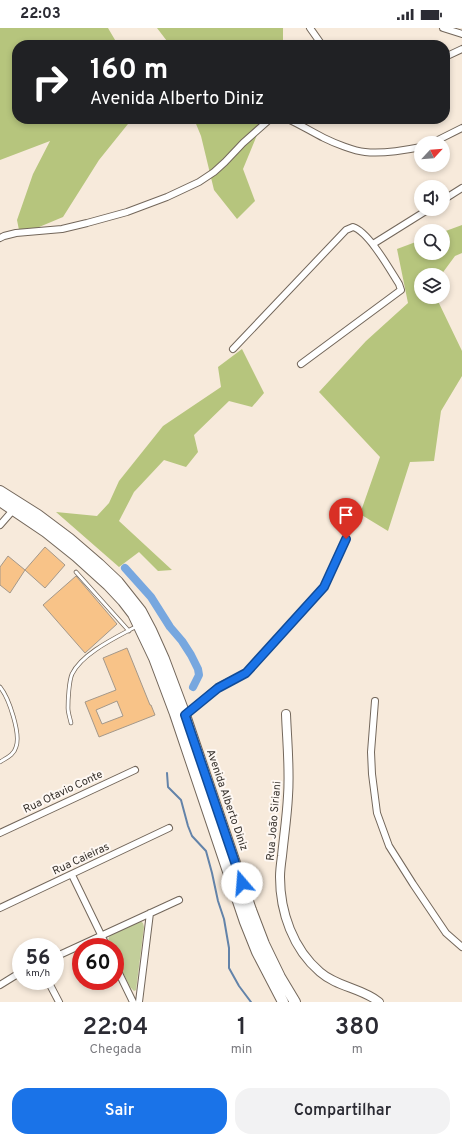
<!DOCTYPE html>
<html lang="pt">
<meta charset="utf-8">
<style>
:root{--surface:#fff;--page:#f2f2f3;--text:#2b2b33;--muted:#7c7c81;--accent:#1a73e8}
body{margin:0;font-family:Overpass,sans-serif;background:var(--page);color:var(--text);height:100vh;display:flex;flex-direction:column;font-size:15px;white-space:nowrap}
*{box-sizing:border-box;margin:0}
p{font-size:13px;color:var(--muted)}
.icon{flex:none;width:22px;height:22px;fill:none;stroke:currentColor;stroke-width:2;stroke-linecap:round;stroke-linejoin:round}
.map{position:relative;height:974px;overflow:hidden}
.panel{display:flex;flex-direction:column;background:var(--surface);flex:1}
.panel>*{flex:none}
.banner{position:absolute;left:12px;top:12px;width:438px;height:84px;border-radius:16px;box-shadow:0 2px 6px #0003;background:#202124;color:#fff;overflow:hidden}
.needle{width:26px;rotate:64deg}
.buttons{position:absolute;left:414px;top:108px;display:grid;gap:8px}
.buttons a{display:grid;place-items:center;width:36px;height:36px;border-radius:50%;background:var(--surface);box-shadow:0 2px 6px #0003;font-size:20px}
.speed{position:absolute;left:12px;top:910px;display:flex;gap:8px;font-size:20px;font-weight:700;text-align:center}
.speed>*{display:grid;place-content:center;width:52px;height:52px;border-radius:50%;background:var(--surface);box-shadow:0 2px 6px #0003;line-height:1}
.speed small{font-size:10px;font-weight:400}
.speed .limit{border:6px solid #d22;background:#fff;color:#111}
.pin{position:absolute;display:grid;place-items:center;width:34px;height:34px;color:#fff;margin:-41px -17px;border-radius:50% 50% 50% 0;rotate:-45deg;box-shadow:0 0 4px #0007}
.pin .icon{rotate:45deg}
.me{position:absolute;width:44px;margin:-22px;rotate:342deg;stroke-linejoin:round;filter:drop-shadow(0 0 3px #0008)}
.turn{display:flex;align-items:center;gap:14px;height:84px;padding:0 12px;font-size:18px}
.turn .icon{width:52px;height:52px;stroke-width:2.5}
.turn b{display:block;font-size:28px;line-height:34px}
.eta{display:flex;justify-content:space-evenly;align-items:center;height:68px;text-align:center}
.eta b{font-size:24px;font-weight:600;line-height:28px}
.action{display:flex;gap:8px;margin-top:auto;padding:8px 12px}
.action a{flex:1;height:46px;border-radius:16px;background:var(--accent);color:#fff;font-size:16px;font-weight:600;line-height:46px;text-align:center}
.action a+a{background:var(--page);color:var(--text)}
.status{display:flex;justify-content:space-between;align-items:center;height:28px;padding:0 20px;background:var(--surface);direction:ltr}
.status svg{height:11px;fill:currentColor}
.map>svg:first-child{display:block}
</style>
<div class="status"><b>22:03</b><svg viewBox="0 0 49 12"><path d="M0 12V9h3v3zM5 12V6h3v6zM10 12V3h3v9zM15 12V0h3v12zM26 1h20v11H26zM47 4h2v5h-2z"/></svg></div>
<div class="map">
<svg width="462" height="974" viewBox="0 0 462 974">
<rect width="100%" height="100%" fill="#f7eadb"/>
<!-- green -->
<path fill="#c2ce9a" d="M139,892L143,895L144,899L136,962L134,963L130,959L115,929V919H110C108,914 107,911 111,906Z"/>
<!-- forest -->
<path fill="#b6c57d" d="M0,0H108L118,17H17V91H132L99,132L63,189L20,207L17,192L33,146L50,113L0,132Z
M157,0H283V17H170Z
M194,91H265L257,107L243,141L255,173L237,191L214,162L201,108Z
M462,197V225L455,228L441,247H421V269H436L462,323V348L441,383L434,433L410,434L388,503L360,486L380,429L319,364L366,313L408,275L397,221L421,212V225H443V204Z
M242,321L264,365L252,379L229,373L194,407L198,424L186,439L164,432L134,464L119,493L172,542L158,543L139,524L119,539L56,484L97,488L109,475L119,453L163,398L221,359L218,339Z"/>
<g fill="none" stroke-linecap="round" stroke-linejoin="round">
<!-- stream -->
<path stroke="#6383a9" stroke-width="2" d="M167,745L168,759L181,772L188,798L192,808L206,823L212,845L218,873L224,891L229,920V940L239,958L251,974"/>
<!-- canal -->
<path stroke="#77a7df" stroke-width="8" d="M125,540L151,569L170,599L182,613L191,627L198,641L199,647L193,659"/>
</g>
<!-- building -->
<path fill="#f8c388" stroke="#a4988a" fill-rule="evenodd" d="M45,519L65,537L45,560L25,542Z
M8,528L25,542L10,565L0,557V539Z
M76,548L117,596L85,625L43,577Z
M127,620L150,677H151L155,687L99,709L85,674L116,662L103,630ZM117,673L123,688L102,696L96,682Z"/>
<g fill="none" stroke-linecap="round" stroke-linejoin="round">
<defs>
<path id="service" d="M76,544L129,603
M0,659C9,670 21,706 16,719C14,727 6,730 0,734
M71,695C70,690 68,685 68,680C68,672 69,653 72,646C82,625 117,609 137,598"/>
<path id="minor" d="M310,0L322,17
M443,0L462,6
M445,29L462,21
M288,91C301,97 312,104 324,110C334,115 354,123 365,124C380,126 406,122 421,119
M432,115L462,100
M443,172L462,160
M0,210L4,208L16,205L62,201L87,195L127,184L167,169L199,154L214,144L225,134L243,115L270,91
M373,216L429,181
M233,321L346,202L353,199C369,204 390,242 399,256L401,262L301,336
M0,497L14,481
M375,673L371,724L372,746L377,785L389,818L413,856L446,905L462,919
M185,687L218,659L246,645L324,559L346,511
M0,805L135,742
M72,847L107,919
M0,880L169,800
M55,929L179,872
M115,937L133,974
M48,953L59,974
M0,957L21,944
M139,974L150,885"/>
<path id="tertiary" d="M286,686C287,713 290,741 288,768C287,788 284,808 282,828C281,835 280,842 280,849C280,884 293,921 320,944C337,959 362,960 379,974"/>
<path id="primary" d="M0,463L38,487L70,511L99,536L118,554L141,583L151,602L164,631L185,687L251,882L264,916L280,949L295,974
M0,473L46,504L76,528L108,557L123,573L133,586L154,630L175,686L245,894L257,924L283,974"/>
</defs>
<!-- service casing -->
<use href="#service" stroke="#73675b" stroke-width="4.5"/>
<!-- minor casing -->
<use href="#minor" stroke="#73675b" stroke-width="8"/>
<!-- tertiary casing -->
<use href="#tertiary" stroke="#73675b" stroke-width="10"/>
<!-- primary casing -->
<use href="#primary" stroke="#73675b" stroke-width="12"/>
<!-- service -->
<use href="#service" stroke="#fff" stroke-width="3"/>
<!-- minor -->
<use href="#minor" stroke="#fff" stroke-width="6"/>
<!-- tertiary -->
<use href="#tertiary" stroke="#fff" stroke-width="8"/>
<!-- primary -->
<use href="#primary" stroke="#fff" stroke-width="10"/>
</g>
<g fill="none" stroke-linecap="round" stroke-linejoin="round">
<defs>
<path id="route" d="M242,855L185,687L218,660L246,645L324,559L346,511"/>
</defs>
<!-- route casing -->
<use href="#route" stroke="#114b97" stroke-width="10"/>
<!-- route -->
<use href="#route" stroke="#1a73e8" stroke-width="7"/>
</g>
<g text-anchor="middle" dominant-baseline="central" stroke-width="4" stroke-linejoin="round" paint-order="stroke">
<!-- street labels -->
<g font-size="11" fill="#342f2a" stroke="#fef8f3">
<text transform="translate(63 764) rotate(-25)">Rua Otavio Conte</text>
<text transform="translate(227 772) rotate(71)">Avenida Alberto Diniz</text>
<text transform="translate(274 793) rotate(-85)">Rua João Siriani</text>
<text transform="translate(81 831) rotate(-25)">Rua Caieiras</text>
</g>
</g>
</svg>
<div class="buttons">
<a><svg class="needle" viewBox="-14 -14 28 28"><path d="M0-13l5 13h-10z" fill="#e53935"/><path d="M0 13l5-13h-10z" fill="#7c7c81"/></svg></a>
<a><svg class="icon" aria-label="sound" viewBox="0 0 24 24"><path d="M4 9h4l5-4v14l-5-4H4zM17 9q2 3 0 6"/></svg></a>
<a><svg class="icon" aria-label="search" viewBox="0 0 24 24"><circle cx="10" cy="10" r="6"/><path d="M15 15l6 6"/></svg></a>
<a><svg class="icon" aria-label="layers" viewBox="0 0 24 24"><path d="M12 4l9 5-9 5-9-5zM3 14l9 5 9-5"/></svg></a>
</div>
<div class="speed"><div>56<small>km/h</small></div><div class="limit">60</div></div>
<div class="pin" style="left:346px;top:511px;background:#d93025"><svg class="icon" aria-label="arrive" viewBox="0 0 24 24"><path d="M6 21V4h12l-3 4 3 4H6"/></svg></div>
<svg class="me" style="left:242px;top:855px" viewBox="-20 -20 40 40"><circle r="19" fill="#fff"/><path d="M0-13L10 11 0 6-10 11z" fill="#1a73e8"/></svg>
<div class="banner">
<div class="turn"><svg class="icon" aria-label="right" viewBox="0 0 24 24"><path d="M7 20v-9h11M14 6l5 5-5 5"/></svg><div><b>160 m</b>Avenida Alberto Diniz</div></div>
</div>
</div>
<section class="panel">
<div class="eta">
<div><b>22:04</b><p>Chegada</p></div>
<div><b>1</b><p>min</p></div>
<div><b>380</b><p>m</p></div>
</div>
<div class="action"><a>Sair</a><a>Compartilhar</a></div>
</section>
